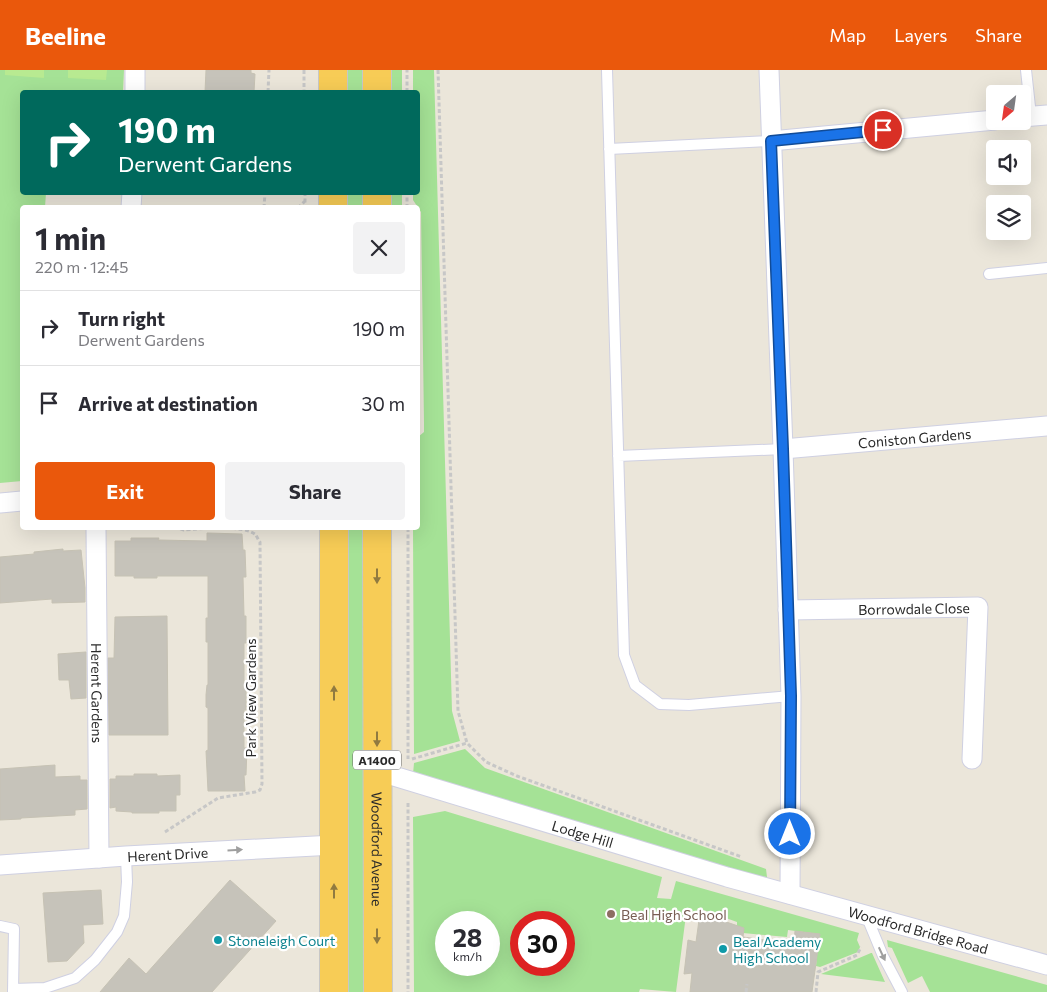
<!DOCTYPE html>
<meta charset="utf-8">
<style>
:root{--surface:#fff;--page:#f2f2f3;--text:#2b2b33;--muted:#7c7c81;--line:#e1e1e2;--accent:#ea580c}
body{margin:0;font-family:Commissioner,sans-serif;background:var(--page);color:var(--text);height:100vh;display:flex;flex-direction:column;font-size:19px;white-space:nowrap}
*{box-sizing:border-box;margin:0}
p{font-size:16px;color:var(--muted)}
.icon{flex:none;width:28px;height:28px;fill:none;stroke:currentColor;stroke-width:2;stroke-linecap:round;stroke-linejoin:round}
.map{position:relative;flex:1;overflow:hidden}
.sheet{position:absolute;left:20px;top:135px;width:400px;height:325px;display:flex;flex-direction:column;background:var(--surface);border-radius:5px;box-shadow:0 5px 20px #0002}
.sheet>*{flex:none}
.top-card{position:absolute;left:20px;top:20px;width:400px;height:105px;border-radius:5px;box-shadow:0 5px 20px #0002;background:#00695c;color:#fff;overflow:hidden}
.needle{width:32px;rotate:209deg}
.fabs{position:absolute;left:986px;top:15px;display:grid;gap:10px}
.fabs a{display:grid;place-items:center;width:45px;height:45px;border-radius:5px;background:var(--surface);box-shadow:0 5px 20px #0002;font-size:25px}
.speed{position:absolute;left:435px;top:841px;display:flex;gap:10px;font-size:25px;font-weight:700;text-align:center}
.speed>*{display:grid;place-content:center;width:65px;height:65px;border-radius:50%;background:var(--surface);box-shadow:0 5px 20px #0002;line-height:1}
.speed small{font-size:12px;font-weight:400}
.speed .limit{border:8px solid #d22;background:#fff;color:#111}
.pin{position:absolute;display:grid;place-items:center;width:42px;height:42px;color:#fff;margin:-21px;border:2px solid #fff;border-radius:50%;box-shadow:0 1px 5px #0007}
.me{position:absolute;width:55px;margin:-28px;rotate:0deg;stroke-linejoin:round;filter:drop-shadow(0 0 4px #0008)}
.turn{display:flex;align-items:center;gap:18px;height:105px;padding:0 15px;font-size:22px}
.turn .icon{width:65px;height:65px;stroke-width:2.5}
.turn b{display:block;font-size:35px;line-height:42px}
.round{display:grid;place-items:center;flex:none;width:52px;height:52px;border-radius:5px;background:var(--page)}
.summary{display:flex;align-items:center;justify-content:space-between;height:85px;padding:0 15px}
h1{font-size:30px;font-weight:700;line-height:38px}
.primary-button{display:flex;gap:10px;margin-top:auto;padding:10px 15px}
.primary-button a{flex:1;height:58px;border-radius:5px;background:var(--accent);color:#fff;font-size:20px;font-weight:700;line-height:58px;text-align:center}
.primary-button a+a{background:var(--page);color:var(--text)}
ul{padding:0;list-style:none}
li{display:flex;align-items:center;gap:15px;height:75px;padding:0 15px;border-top:1px solid var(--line)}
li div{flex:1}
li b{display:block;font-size:19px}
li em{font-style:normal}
header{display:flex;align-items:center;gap:30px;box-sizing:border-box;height:70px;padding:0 25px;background:var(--accent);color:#fff}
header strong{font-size:24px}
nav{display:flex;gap:28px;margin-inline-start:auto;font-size:18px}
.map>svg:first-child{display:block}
</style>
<header>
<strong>Beeline</strong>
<nav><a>Map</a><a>Layers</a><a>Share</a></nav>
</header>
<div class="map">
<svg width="1047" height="922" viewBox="0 0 1047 922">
<rect width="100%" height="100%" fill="#ebe6da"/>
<!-- green -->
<path fill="#a5e296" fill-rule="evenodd" d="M0,0H124L123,22H22V122L46,123L45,137L22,138V411L0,413Z
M347,0H362V22H347Z
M390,0H402V22H390Z
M413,0H434L452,641L460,671L414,684L413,458H418V367L424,362V352L421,142L413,130V123L418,122V22H413Z
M348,123H363V137H348Z
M390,123H402V137H390Z
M348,458H363V922H349L348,776Z
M465,679L485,698L766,799L767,807L755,806L413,704L414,693Z
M445,741L662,807L657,828L671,829L676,811L859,863L857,870L860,877L858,882L820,897L816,896L819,864L788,860L787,867L743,863L737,856V852L698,838L695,845H686L676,922L640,919L639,922H414L413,747ZM446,852H489V895H446ZM521,852H564V895H521Z
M887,870L1047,915V922H930L922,906L908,913L892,878L888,877Z
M872,883L885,912L821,904L871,883Z"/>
<!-- pitch -->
<path fill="#b8ea91" d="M5,0H44V8L5,5Z
M68,0H107L106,10L68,8Z"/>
<!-- building -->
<path fill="#c6c3ba" stroke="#c6c2b4" d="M206,0H251V3L255,4L254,22H205Z
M207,463L242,464L243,480H245L246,507H243L244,546H246V573H244V613H246V640H244V678H247L246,705H244L245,721H208L206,681L208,680V638L206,637V625L207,615H208V572H206V548H208V506H157V508H134V506H115V471H131V468H159L158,470L207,471Z
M63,479V481L81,480L85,518V532L52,533V529L0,533V487L34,484V482Z
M167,546L168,665H109L108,588H114L115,547Z
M86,582V628L71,629L69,610H59L58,584Z
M55,695V707L80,706V710H87V739L75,740V745L21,748V749L0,750V699Z
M134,704H157V706L180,705V725H176V741H159V743H132V742L116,741V737L110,738V709H116V706H134Z
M230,810L276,851L212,922H100L129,888L146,904Z
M101,820L103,854L83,855L84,873L67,891L48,892L43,823Z
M700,843L744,858L743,867L794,874L795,861L820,864L812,922H690L692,903L684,904L688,870L696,872Z"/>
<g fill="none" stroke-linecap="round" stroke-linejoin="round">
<defs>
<path id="service" d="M607,0L624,585L635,615L660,634L689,635L791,626
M1026,0L1031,46
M609,79L771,71
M989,204L1047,198
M618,386L783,379
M866,845L883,886L902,922
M0,856L14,859L13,922
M13,919L45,918L75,908L95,890L117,862L124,846L127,812L126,786"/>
<g id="minor">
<path d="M769,0L783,379L791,626L790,824"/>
<path d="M135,22V0"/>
<path d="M1022,47L1047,45"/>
<path d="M771,71L995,50"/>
<path d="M131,138L132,122"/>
<path id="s1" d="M783,379L1047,356"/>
<path d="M0,433L22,431"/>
<path id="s2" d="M96,458L99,788"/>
<path id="s3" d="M788,540L978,537L972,689"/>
<path id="s4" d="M377,701L727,807L1047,895"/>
<path id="s5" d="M0,795L126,786L334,775"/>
</g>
<g id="trunk">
<path d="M333,0V22"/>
<path d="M377,0V22"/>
<path d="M333,122V138"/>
<path d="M377,122V138"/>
<path d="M334,458V922"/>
<path id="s6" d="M377,458L378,922"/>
</g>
</defs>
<!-- service casing -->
<use href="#service" stroke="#cfd0e2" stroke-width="12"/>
<!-- minor casing -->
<use href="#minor" stroke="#cfd0e2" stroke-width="21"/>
<!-- trunk casing -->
<use href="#trunk" stroke="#c7c7c7" stroke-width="30"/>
<!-- path -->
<path stroke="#c7c7c7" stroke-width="3" stroke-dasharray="4 2.5" stroke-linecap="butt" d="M304,0V22
M438,0L458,641L467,673L486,692L517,706L742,787
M268,22L269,0
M407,22V0
M305,122V137
M264,138L265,122
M298,138L305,131
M407,138V122
M418,204V356
M408,458V689
M412,689L467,673
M408,733V922
M165,762L218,728L255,722L260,720L262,714L260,472C259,471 257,467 256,465C244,454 200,459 184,460L177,458
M746,922L747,914
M816,922L818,902L855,886L857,885L861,877"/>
<!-- service -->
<use href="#service" stroke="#fff" stroke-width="10"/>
<!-- minor -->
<use href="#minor" stroke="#fff" stroke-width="19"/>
<!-- trunk -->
<use href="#trunk" stroke="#f7cc56" stroke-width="28"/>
</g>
<!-- one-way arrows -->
<defs><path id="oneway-solid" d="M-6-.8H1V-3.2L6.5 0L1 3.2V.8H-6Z" transform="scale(1.25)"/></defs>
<g fill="#907a40">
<use href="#oneway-solid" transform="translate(377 506) rotate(90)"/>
<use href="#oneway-solid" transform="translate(334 623) rotate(-90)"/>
<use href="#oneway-solid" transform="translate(377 669) rotate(90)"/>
<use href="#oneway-solid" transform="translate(334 821) rotate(-90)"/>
<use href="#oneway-solid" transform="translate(377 866) rotate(90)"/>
</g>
<g fill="#9f9f9f">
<use href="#oneway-solid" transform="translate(235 780) rotate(-3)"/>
<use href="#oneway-solid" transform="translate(882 884) rotate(65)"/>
</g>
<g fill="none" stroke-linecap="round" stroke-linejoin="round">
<defs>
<path id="route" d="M790,764L791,626L783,379L771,71L883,60"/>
</defs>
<!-- route casing -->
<use href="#route" stroke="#114b97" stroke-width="12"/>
<!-- route -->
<use href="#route" stroke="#1a73e8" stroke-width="9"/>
</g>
<!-- markers -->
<circle fill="#8d6e63" stroke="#fff" stroke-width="2" cx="611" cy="844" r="5"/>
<g fill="#0f9aa8" stroke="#fff" stroke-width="2">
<circle cx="218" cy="870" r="5"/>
<circle cx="723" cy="879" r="5"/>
</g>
<g text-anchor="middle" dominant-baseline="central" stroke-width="4.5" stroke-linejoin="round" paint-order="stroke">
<!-- shield labels -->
<rect fill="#fff" stroke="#696969" stroke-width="1" x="353" y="680.5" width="48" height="19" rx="4"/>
<g font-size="12" font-weight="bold" fill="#292929">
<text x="377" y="690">A1400</text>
</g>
<!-- street labels -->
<g font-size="14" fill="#292929" stroke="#fff">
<text stroke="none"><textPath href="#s1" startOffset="132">Coniston Gardens</textPath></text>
<text stroke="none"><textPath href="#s3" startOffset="126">Borrowdale Close</textPath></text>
<text stroke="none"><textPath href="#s2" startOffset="165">Herent Gardens</textPath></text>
<text transform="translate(250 628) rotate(-90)">Park View Gardens</text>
<text stroke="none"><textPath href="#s4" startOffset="215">Lodge Hill</textPath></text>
<text stroke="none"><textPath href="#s6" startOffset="321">Woodford Avenue</textPath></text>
<text stroke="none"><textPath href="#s5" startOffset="168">Herent Drive</textPath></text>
<text stroke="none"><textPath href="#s4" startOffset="564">Woodford Bridge Road</textPath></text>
</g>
<!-- education labels -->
<g font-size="14" fill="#785e54" stroke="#fff" text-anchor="start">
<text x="621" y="844">Beal High School</text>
</g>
<!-- culture labels -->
<g font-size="14" fill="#0d838f" stroke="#fff" text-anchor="start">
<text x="228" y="870">Stoneleigh Court</text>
<text x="733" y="871">Beal Academy<tspan x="733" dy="16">High School</tspan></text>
</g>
</g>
</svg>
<div class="fabs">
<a><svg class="needle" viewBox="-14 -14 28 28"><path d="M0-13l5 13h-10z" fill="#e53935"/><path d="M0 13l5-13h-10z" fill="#7c7c81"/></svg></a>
<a><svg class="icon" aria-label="sound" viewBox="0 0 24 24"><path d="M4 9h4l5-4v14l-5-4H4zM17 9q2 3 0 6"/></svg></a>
<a><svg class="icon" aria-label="layers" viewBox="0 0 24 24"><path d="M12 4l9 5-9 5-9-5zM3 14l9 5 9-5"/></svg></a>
</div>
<div class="speed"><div>28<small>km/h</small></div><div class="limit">30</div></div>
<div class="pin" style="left:883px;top:60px;background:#d93025"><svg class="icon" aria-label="arrive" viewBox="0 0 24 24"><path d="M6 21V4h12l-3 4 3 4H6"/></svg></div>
<svg class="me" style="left:790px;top:764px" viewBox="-20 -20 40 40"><circle r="17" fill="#1a73e8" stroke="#fff" stroke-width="3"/><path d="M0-11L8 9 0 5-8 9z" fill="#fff"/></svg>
<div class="top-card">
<div class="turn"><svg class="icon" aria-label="right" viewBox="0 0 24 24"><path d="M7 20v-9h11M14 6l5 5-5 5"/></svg><div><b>190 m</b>Derwent Gardens</div></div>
</div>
<section class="sheet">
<div class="summary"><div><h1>1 min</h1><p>220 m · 12:45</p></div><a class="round"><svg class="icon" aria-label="close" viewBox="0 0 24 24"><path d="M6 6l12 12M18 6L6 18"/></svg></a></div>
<ul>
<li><svg class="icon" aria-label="right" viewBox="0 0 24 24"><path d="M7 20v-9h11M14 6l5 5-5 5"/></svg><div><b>Turn right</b><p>Derwent Gardens</p></div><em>190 m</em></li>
<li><svg class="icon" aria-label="arrive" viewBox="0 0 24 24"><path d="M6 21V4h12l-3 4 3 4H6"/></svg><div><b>Arrive at destination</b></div><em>30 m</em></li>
</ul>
<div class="primary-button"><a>Exit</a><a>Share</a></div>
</section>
</div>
